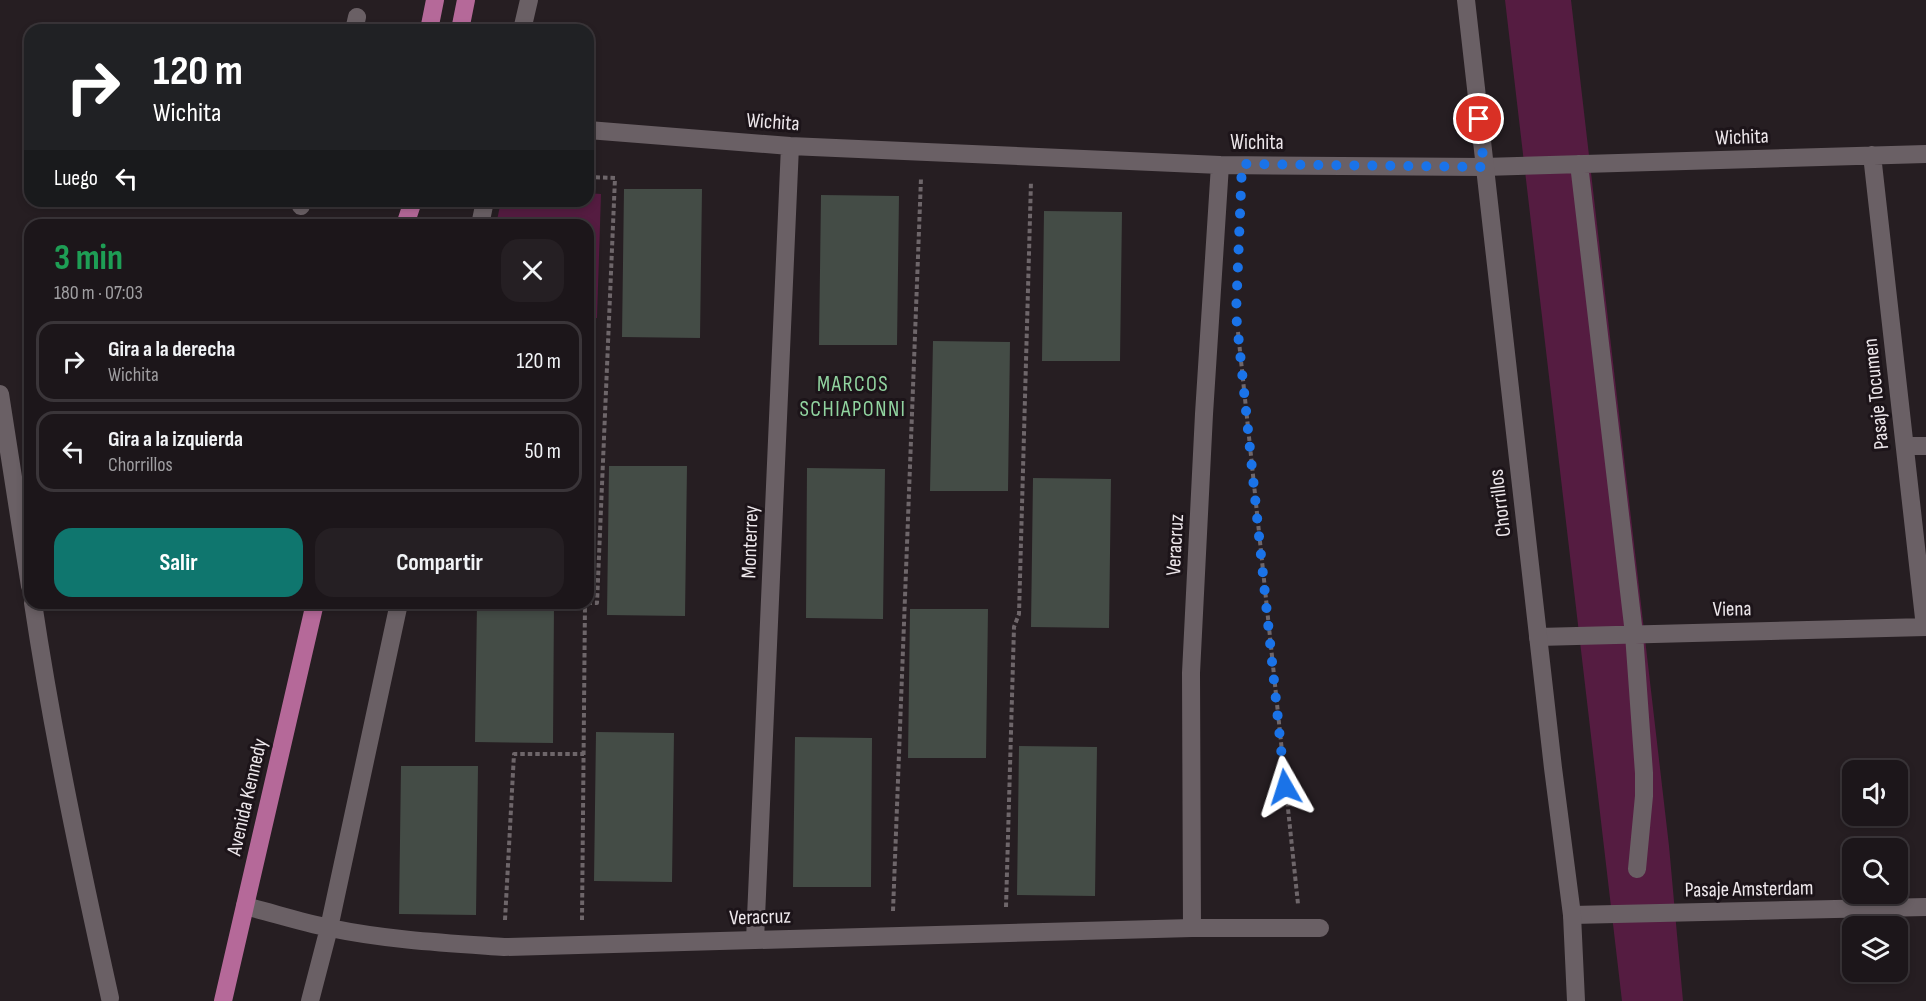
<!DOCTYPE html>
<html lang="es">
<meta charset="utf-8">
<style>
:root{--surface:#1c161a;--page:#251f23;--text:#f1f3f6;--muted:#a09fa2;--line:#3a3539;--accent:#0f766e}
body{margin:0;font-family:"Sofia Sans Condensed",sans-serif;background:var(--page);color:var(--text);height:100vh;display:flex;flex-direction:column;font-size:22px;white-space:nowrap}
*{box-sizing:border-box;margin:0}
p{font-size:20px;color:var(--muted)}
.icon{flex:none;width:33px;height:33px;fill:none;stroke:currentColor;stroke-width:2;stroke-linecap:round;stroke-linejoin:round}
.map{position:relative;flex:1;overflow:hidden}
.side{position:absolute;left:24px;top:219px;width:570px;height:390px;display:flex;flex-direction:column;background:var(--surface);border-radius:18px;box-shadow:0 3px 9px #0003,0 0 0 2px var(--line)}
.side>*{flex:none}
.top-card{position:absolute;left:24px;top:24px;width:570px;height:183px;border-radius:18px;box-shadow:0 3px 9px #0003,0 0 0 2px var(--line);background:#202124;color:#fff;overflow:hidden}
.tools{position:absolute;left:1842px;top:760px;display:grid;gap:12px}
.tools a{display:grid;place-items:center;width:66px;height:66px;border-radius:12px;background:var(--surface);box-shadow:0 3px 9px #0003,0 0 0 2px var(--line);font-size:30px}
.pin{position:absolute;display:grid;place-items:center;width:51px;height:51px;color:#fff;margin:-26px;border:3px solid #fff;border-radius:50%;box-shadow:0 2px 6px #0007}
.me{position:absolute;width:66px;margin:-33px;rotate:354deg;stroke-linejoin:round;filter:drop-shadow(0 0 4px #0008)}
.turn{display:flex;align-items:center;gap:21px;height:126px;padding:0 30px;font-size:27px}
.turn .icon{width:78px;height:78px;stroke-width:2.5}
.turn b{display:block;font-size:42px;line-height:51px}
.then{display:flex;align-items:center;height:57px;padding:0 30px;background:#0003;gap:12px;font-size:22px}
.round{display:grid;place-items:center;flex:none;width:63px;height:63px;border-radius:18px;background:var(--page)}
.overview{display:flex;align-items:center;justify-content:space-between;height:102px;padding:0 30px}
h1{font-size:36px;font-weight:700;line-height:45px;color:#1e9e55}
.cta{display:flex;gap:12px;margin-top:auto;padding:12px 30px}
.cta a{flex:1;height:69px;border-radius:18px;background:var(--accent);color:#fff;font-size:24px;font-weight:700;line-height:69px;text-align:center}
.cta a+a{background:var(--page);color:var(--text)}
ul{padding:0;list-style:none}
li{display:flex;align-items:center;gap:18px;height:81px;margin:0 12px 9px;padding:0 18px;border:3px solid var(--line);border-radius:18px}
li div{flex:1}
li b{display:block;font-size:22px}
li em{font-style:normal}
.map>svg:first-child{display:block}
</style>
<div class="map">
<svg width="1926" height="1001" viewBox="0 0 1926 1001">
<rect width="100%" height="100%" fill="#261e22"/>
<!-- green -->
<path fill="#551c41" d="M1505,0H1571L1669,846L1683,1001H1622Z
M588,193L601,194L597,318H588V225H496L501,201H588Z"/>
<!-- building -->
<path fill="#444c46" d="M624,189H702L700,338L622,337Z
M821,195L899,196L897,345H819Z
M1044,211L1122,212L1120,361H1042Z
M933,341L1010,342L1008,491H930Z
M609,466H687L685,616L607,615Z
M807,468L885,469L883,619L806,618Z
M1033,478L1111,479L1109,628L1031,627Z
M477,603H554L553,743L475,742Z
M910,609H988L986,758H908Z
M596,732L674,733L672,882L594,881Z
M795,737L872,738L871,887H793Z
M1019,746L1097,747L1095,896L1017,895Z
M401,766H478L476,915L399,914Z"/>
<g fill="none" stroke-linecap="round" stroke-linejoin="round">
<!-- path -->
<path stroke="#6e666a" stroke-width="4" stroke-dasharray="4.5 3" stroke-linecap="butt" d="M588,177L615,178L597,603H588
M1238,332L1298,904
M1006,907L1014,627L1019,614L1031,181
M893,911L921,178
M505,920L514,754H584
M582,920L585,603"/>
<!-- service -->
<path stroke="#6a6065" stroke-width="18" d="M354,30L357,17
M301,206L302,201
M0,394L30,586
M33,603C53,736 81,867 110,998"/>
<!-- minor -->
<path stroke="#6a6065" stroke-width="18" d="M522,30L529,0
M588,130L790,146L1220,165L1484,167L1926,154
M1872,155L1925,627
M1579,164L1634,634L1644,773V796L1637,869
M480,225L485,201
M1905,446H1926
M1538,637L1926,627
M245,906C273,913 301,922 330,928C387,940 446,943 504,947L1192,928H1320
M1572,915L1926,907
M1192,928L1191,673L1204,414L1220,165
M755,940L790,146
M310,1001L329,928L399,603"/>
<!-- tertiary -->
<path stroke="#6a6065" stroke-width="18" d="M1466,0L1553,768L1572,915L1576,1001"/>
<!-- primary -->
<path stroke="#b56999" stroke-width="18" d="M429,30L435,0
M460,30L466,0
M405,225L413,201
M223,1001L315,603"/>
</g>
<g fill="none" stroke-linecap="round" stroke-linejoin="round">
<!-- route -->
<path stroke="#1a73e8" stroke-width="10" stroke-dasharray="0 18" d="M1285,787L1236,314L1242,164L1484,167L1479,119"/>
</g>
<g text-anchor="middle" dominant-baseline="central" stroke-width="6" stroke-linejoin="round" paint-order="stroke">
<!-- street labels -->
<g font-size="21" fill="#ede7eb" stroke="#1c1419">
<text transform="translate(773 122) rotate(4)">Wichita</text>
<text transform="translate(1742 137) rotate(-2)">Wichita</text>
<text x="1257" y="142">Wichita</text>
<text transform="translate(1876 394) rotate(-96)">Pasaje Tocumen</text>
<text transform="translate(1500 503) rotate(-97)">Chorrillos</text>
<text transform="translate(750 542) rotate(-88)">Monterrey</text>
<text transform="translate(1175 545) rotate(-87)">Veracruz</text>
<text transform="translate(1732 609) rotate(-1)">Viena</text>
<text transform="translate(247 797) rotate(-77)">Avenida Kennedy</text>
<text transform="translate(1749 889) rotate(-1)">Pasaje Amsterdam</text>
<text transform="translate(760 917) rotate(-2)">Veracruz</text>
</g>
<!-- neighbourhood labels -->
<g font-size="22" letter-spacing="1.5" fill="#91d4a0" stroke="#1c1419">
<text x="853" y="384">MARCOS<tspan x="853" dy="25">SCHIAPONNI</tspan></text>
</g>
</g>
</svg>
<div class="tools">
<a><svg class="icon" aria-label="sound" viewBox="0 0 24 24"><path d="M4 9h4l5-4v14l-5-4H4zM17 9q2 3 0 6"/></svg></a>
<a><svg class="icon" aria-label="search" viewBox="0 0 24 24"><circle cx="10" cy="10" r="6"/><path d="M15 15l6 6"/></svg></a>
<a><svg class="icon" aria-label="layers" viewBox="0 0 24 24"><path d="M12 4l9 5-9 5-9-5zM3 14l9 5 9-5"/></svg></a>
</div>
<div class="pin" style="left:1479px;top:119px;background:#d93025"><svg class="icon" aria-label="arrive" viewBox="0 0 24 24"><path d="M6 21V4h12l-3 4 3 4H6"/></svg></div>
<svg class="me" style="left:1285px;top:787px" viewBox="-20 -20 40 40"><path d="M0-17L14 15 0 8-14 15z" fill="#1a73e8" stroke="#fff" stroke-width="4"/></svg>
<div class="top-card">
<div class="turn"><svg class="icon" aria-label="right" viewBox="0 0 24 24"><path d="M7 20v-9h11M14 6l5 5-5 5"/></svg><div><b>120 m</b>Wichita</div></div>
<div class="then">Luego<svg class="icon" aria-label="left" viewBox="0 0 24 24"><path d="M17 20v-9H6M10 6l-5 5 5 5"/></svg></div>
</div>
<section class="side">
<div class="overview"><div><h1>3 min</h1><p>180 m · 07:03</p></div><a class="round"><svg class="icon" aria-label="close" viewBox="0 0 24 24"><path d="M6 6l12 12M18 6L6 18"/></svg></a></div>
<ul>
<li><svg class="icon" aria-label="right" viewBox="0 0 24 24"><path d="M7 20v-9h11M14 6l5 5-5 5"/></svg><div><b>Gira a la derecha</b><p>Wichita</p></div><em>120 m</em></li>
<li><svg class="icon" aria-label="left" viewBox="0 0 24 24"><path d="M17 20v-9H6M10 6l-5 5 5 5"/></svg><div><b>Gira a la izquierda</b><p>Chorrillos</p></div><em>50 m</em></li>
</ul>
<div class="cta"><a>Salir</a><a>Compartir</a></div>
</section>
</div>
